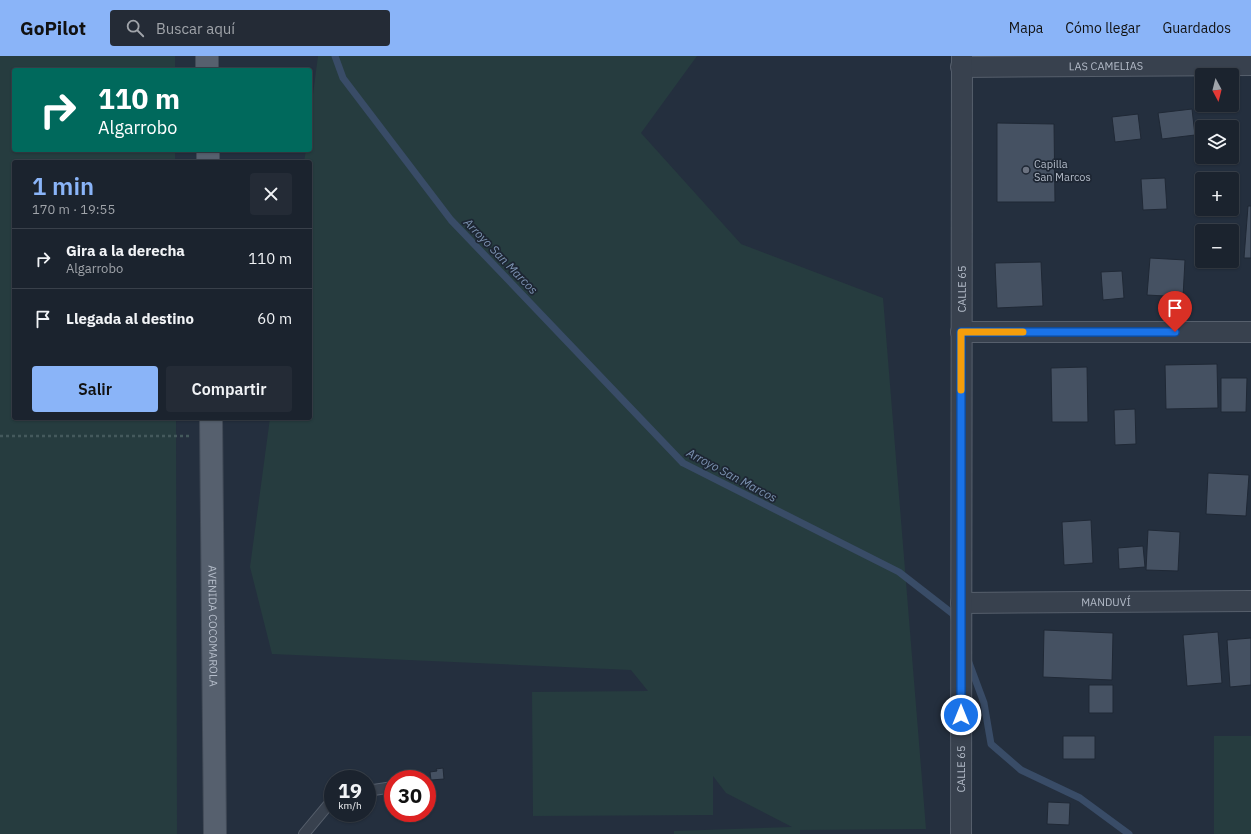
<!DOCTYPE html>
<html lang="es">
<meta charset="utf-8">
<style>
:root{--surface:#1b232e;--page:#242b36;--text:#f1f3f6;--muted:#a0a4aa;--line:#39404a;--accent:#8ab4f8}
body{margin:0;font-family:"IBM Plex Sans",sans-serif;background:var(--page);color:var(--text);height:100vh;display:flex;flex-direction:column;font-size:15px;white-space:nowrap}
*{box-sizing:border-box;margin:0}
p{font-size:13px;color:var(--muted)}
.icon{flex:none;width:22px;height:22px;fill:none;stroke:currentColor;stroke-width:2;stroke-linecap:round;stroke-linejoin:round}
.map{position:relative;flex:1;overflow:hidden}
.panel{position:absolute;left:12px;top:104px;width:300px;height:260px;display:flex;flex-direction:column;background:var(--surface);border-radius:4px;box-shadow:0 1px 3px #0004,0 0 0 1px var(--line)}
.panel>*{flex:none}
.top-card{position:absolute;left:12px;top:12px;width:300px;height:84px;border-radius:4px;box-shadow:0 1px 3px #0004,0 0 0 1px var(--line);background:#00695c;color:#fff;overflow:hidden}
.needle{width:26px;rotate:173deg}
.tools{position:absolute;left:1195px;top:12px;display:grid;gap:8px}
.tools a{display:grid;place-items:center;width:44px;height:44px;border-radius:4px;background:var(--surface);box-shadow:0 1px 3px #0004,0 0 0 1px var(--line);font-size:20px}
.speed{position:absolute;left:324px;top:714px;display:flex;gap:8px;font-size:20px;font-weight:700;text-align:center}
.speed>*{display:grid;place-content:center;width:52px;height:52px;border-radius:50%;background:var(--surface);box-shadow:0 1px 3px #0004,0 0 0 1px var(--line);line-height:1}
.speed small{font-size:10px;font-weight:400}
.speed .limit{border:6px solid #d22;background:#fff;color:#111}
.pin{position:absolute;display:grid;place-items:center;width:34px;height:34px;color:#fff;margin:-41px -17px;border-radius:50% 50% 50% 0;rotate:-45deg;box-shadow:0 0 4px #0007}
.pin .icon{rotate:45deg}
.me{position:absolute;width:44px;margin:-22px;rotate:0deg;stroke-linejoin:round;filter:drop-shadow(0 0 3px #0008)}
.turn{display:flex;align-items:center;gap:14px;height:84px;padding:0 20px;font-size:18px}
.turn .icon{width:52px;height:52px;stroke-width:2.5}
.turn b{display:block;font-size:28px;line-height:34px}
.round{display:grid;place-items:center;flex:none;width:42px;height:42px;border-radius:4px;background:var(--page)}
.summary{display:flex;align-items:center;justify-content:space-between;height:68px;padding:0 20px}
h1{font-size:24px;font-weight:600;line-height:30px;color:var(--accent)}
.cta{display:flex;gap:8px;margin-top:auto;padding:8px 20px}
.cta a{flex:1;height:46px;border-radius:4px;background:var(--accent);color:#111;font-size:16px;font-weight:600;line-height:46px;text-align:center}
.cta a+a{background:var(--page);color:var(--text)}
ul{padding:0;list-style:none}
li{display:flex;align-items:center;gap:12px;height:60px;padding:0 20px;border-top:1px solid var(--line)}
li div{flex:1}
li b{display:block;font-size:15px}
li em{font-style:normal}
header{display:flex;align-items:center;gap:24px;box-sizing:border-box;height:56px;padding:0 20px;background:var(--accent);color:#111}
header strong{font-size:19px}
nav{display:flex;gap:22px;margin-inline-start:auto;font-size:14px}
.search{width:280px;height:36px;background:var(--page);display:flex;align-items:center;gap:10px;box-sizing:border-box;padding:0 14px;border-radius:4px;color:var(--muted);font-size:15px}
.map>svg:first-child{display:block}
</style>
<header>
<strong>GoPilot</strong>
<div class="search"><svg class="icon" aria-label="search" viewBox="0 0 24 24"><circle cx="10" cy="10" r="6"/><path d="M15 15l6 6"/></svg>Buscar aquí</div>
<nav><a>Mapa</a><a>Cómo llegar</a><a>Guardados</a></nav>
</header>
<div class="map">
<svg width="1251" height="778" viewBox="0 0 1251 778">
<rect width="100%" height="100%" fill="#242f3e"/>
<!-- green -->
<path fill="#263c3f" d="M0,0H175V14H14V94H175V106H14V362H176L177,778H0Z
M318,0H697L641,77L741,188L883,242L926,773L800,774V778H674V775L792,771L726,737L713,720V759L533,760L532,636L648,635L631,614L272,598L250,511L270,362H310V106H304L306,94H310V61Z
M1214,680H1251V778H1214Z"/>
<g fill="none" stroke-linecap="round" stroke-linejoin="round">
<!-- stream -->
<path stroke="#394c67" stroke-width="7" d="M335,0L343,22L451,164L683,407L899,516L953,558L955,565
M968,604L984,647L991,688L1021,714L1080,742L1129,778"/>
</g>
<!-- building -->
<path fill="#455162" stroke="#1f2835" d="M1192,53L1195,79L1162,83L1158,57Z
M1138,58L1141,83L1115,86L1112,61Z
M997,67L1054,68L1055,146H997Z
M1165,122L1167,153L1143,154L1141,123Z
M1248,150H1251V202H1244Z
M1150,202L1185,204L1183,241L1147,239Z
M1041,206L1043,250L997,252L995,207Z
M1122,215L1124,242L1103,244L1101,216Z
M1217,308L1218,352L1166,353L1165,309Z
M1087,311L1088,366H1052L1051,312Z
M1221,322H1247L1246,356H1221Z
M1135,353L1136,388L1115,389L1114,354Z
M1208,417L1249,419L1246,460L1206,458Z
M1091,464L1093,507L1064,509L1062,466Z
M1148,474L1180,476L1178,515L1146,514Z
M1143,490L1145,511L1119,513L1118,492Z
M1044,574L1113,577L1112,624L1043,621Z
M1218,576L1222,627L1187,630L1183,579Z
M1251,582V629L1230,631L1227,584Z
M1089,629H1113V657H1089Z
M1063,680H1095V703H1063Z
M443,712L444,723L431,724L430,716L437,715L436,713Z
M1048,746L1070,747L1069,769L1047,768Z"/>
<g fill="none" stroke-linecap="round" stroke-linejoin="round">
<defs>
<path id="service" d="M367,735L393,731
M304,778L329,748L333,746"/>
<g id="minor">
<path id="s1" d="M961,11L1251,9"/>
<path d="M961,276H1251"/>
<path id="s2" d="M961,547L1251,545"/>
<path id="s3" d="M961,778L962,0"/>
</g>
<g id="primary">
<path d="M207,0V14"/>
<path d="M208,94V106"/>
<path id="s4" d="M211,362L215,778"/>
</g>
</defs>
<!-- service casing -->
<use href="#service" stroke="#565f6c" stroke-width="12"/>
<!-- minor casing -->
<use href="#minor" stroke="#565f6c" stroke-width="22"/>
<!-- primary casing -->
<use href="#primary" stroke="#414a57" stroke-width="24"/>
<!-- path -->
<path stroke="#44595c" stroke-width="2.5" stroke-dasharray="3 3" stroke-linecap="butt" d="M0,380H189"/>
<!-- service -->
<use href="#service" stroke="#38414e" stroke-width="10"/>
<!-- minor -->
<use href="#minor" stroke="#38414e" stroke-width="20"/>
<!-- primary -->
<use href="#primary" stroke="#56606e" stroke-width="22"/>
</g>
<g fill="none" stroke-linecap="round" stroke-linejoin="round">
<defs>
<path id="route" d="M961,659V276H1175"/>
</defs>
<!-- route casing -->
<use href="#route" stroke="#114b97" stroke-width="10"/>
<!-- route -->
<use href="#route" stroke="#1a73e8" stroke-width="7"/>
<!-- slow -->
<path stroke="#f59e0b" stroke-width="7" d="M961,334V276H1023"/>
</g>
<!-- markers -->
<circle fill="#6b7280" stroke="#1d2633" stroke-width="1.5" cx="1026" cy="114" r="4"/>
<g text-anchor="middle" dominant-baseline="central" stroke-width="3.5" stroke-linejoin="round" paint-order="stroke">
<!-- street labels -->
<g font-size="11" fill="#b4bcc9" stroke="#1d2633">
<text stroke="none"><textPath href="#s1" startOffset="145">LAS CAMELIAS</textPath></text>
<text stroke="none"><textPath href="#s3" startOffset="545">CALLE 65</textPath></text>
<text stroke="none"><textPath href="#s2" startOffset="145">MANDUVÍ</textPath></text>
<text stroke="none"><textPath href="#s4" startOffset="208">AVENIDA COCOMAROLA</textPath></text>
<text stroke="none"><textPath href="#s3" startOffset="65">CALLE 65</textPath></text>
</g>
<!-- poi labels -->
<g font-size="11" fill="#b4bcc9" stroke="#1d2633" text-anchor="start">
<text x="1034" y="108">Capilla<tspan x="1034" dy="13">San Marcos</tspan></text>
</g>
<!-- water labels -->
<g font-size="12" font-style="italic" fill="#7c92b1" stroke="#1d2633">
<text transform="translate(501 200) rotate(46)">Arroyo San Marcos</text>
<text transform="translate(732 419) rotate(28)">Arroyo San Marcos</text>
</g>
</g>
</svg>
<div class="tools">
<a><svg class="needle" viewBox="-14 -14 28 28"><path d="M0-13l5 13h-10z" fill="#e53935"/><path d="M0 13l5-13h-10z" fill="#a0a4aa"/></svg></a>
<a><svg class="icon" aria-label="layers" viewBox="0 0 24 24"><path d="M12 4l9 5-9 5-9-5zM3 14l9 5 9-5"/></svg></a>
<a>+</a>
<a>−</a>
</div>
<div class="speed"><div>19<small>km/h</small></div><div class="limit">30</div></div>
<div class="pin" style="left:1175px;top:276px;background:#d93025"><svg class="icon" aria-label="arrive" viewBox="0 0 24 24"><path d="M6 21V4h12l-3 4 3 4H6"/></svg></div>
<svg class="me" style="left:961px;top:659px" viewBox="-20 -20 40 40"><circle r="17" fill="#1a73e8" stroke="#fff" stroke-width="3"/><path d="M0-11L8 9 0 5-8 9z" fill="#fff"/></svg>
<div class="top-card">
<div class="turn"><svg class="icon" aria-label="right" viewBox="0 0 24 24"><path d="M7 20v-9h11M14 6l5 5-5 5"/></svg><div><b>110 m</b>Algarrobo</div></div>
</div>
<section class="panel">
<div class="summary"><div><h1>1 min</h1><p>170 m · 19:55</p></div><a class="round"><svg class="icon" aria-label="close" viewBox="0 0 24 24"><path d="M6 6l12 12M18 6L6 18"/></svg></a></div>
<ul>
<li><svg class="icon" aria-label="right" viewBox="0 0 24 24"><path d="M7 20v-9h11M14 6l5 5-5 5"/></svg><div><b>Gira a la derecha</b><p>Algarrobo</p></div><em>110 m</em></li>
<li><svg class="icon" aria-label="arrive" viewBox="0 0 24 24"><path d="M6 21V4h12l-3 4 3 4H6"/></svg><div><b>Llegada al destino</b></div><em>60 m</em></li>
</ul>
<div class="cta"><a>Salir</a><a>Compartir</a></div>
</section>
</div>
